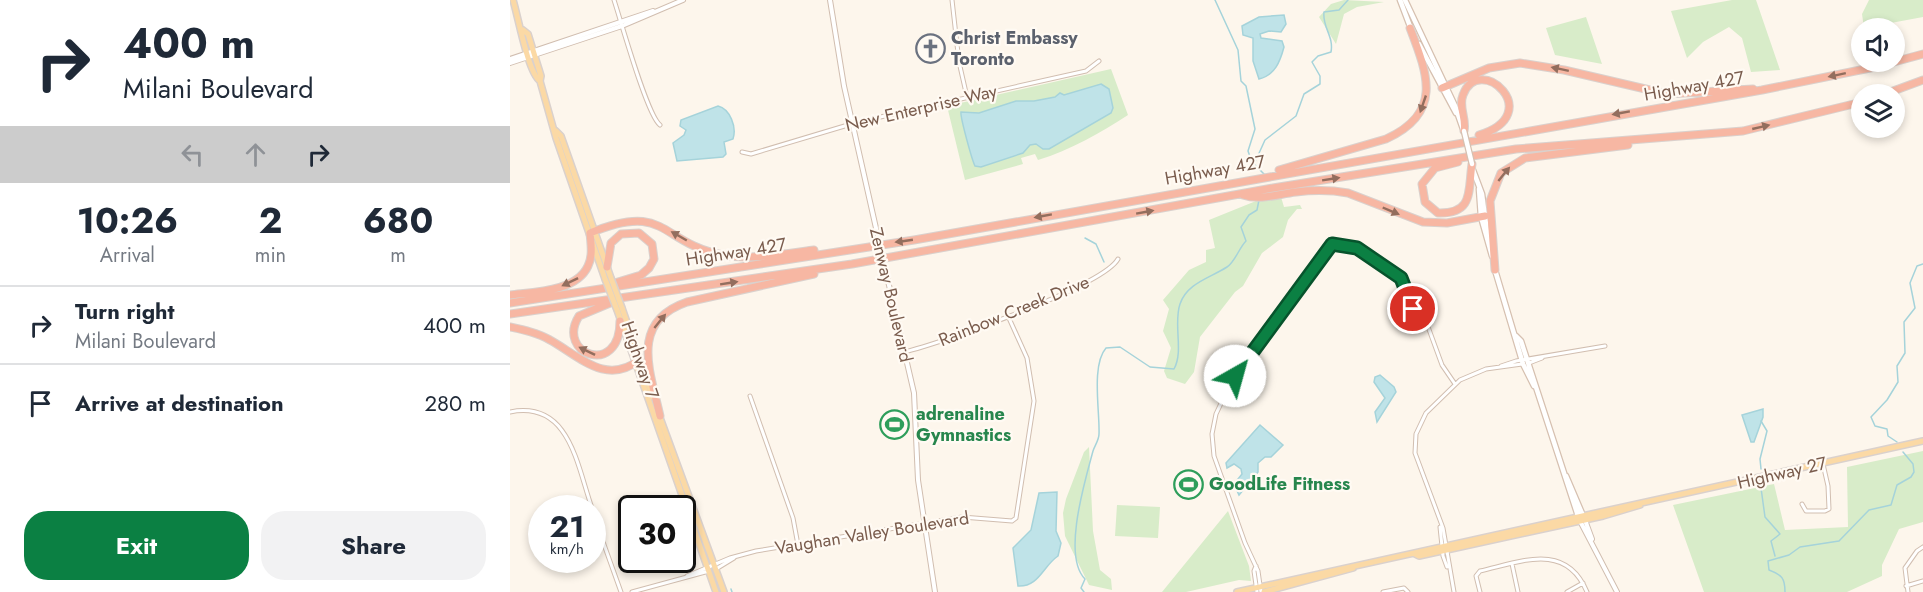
<!DOCTYPE html>
<style>
:root{--surface:#fff;--page:#f2f2f3;--text:#1f2937;--muted:#747a83;--line:#e0e1e3;--accent:#0b8043}
body{margin:0;font-family:Jost,sans-serif;background:var(--page);color:var(--text);height:100vh;display:flex;flex-direction:column;font-size:22px;white-space:nowrap}
*{box-sizing:border-box;margin:0}
p{font-size:20px;color:var(--muted)}
.icon{flex:none;width:33px;height:33px;fill:none;stroke:currentColor;stroke-width:2;stroke-linecap:round;stroke-linejoin:round}
.map{position:relative;flex:1;overflow:hidden}
.drawer{display:flex;flex-direction:column;background:var(--surface);width:510px}
.drawer>*{flex:none}
.top-card{background:#fff;color:var(--text);overflow:hidden}
.buttons{position:absolute;left:1341px;top:18px;display:grid;gap:12px}
.buttons a{display:grid;place-items:center;width:54px;height:54px;border-radius:50%;background:var(--surface);box-shadow:0 3px 9px #0003;font-size:30px}
.speed{position:absolute;left:18px;top:495px;display:flex;gap:12px;font-size:30px;font-weight:700;text-align:center}
.speed>*{display:grid;place-content:center;width:78px;height:78px;border-radius:50%;background:var(--surface);box-shadow:0 3px 9px #0003;line-height:1}
.speed small{font-size:15px;font-weight:400}
.speed .limit{border:3px solid #111;border-radius:9px;background:#fff;color:#111}
.pin{position:absolute;display:grid;place-items:center;width:51px;height:51px;color:#fff;margin:-26px;border:3px solid #fff;border-radius:50%;box-shadow:0 2px 6px #0007}
.me{position:absolute;width:66px;margin:-33px;rotate:38deg;stroke-linejoin:round;filter:drop-shadow(0 0 4px #0008)}
.turn{display:flex;align-items:center;gap:21px;height:126px;padding:0 24px;font-size:27px}
.turn .icon{width:78px;height:78px;stroke-width:2.5}
.turn b{display:block;font-size:42px;line-height:51px}
.lanes{display:flex;align-items:center;height:57px;padding:0 24px;background:#0003;justify-content:center;gap:30px;direction:ltr}
.lanes .off{opacity:.35}
.eta{display:flex;justify-content:space-evenly;align-items:center;height:102px;text-align:center}
.eta b{font-size:36px;font-weight:700;line-height:42px}
.action{display:flex;gap:12px;margin-top:auto;padding:12px 24px}
.action a{flex:1;height:69px;border-radius:24px;background:var(--accent);color:#fff;font-size:24px;font-weight:700;line-height:69px;text-align:center}
.action a+a{background:var(--page);color:var(--text)}
ul{padding:0;list-style:none}
li{display:flex;align-items:center;gap:18px;height:78px;padding:0 24px;border-top:2px solid var(--line)}
li div{flex:1}
li b{display:block;font-size:22px}
li em{font-style:normal}
main{display:flex;flex:1;min-height:0}
.map>svg:first-child{display:block}
</style>
<main>
<section class="drawer">
<div class="top-card">
<div class="turn"><svg class="icon" aria-label="right" viewBox="0 0 24 24"><path d="M7 20v-9h11M14 6l5 5-5 5"/></svg><div><b>400 m</b>Milani Boulevard</div></div>
<div class="lanes"><svg class="icon off" aria-label="left" viewBox="0 0 24 24"><path d="M17 20v-9H6M10 6l-5 5 5 5"/></svg><svg class="icon off" aria-label="ahead" viewBox="0 0 24 24"><path d="M12 20V5M6 11l6-6 6 6"/></svg><svg class="icon" aria-label="right" viewBox="0 0 24 24"><path d="M7 20v-9h11M14 6l5 5-5 5"/></svg></div>
</div>
<div class="eta">
<div><b>10:26</b><p>Arrival</p></div>
<div><b>2</b><p>min</p></div>
<div><b>680</b><p>m</p></div>
</div>
<ul>
<li><svg class="icon" aria-label="right" viewBox="0 0 24 24"><path d="M7 20v-9h11M14 6l5 5-5 5"/></svg><div><b>Turn right</b><p>Milani Boulevard</p></div><em>400 m</em></li>
<li><svg class="icon" aria-label="arrive" viewBox="0 0 24 24"><path d="M6 21V4h12l-3 4 3 4H6"/></svg><div><b>Arrive at destination</b></div><em>280 m</em></li>
</ul>
<div class="action"><a>Exit</a><a>Share</a></div>
</section>
<div class="map">
<svg width="1413" height="592" viewBox="0 0 1413 592">
<rect width="100%" height="100%" fill="#fdf6ec"/>
<!-- green -->
<path fill="#d8ecc9" d="M834,0L874,2L847,7L834,14L826,44L809,17L821,4Z
M1222,0H1246L1270,70L1241,72L1232,38L1219,27L1193,42L1177,58L1161,11Z
M1359,0H1413V17L1354,28L1352,14Z
M1076,17L1092,64L1045,55L1036,28Z
M601,69L618,115C590,133 561,150 528,160L525,154L511,158L513,164L455,180L437,106Z
M771,197L774,207L790,205L792,209H787L778,220L773,237L752,253L733,286L725,292L690,337L684,372L675,384L657,378L654,371L661,348L653,331L659,309L653,300L679,270L696,262V250L705,248L699,220L746,201Z
M579,447L583,531L590,570L601,579L602,590L579,585L555,536L553,513L556,499L574,452Z
M1413,451V522L1389,529L1372,565V576L1337,592H1194L1163,505L1264,484L1275,530L1338,527L1337,467Z
M607,505L650,507L648,538L605,536Z
M718,511L739,566L741,581L729,580L676,592H652Z"/>
<!-- water -->
<path fill="#bfe3e8" stroke="#a5d3da" stroke-width="1.5" d="M774,15L776,24L771,32L759,31L750,34L751,38L772,41L774,47C770,62 765,75 749,79L743,61V38L733,35L732,26L749,17Z
M591,84L599,89L603,108L601,113L539,149H533L526,144L520,145L513,153L471,167L465,166C462,160 450,117 451,112L469,113L506,101H524L545,97L550,93L554,95Z
M208,106C220,109 227,127 223,139L214,142L216,154L213,157L167,161L163,143L174,135L176,130L170,126L171,120Z
M870,375L884,387L886,392L867,422L865,412L875,398L864,382L865,377Z
M1253,409V417L1244,442H1241L1232,415Z
M750,425L773,445L761,457H755L748,463V472L729,495L724,484L732,474L731,469L724,464L717,468L716,463Z
M547,492L546,531L551,543L548,556C533,566 529,587 508,586L503,548L521,530L529,493Z"/>
<g fill="none" stroke-linecap="round" stroke-linejoin="round">
<!-- stream -->
<path stroke="#a5d3da" stroke-width="1.5" d="M705,0L728,50L731,81L736,86L745,129L738,151L742,162L755,175
M745,162L755,140L786,116L794,94L810,84V76L802,62L808,56L821,52C824,36 812,27 814,12L829,10L838,0
M575,238L586,244L594,262
M1387,442L1378,436L1377,429L1365,426L1361,417L1377,400L1388,382L1387,366L1395,353L1394,322L1405,308L1400,283L1407,266L1413,264
M1251,469L1250,459L1257,431L1251,421
M1251,488L1255,517L1270,534L1261,541L1265,556
M221,589L222,592
M574,592L571,588L575,579C552,556 575,481 583,451C585,445 589,440 589,434C590,412 581,365 596,348L610,347L640,367L664,369C674,351 663,324 670,304C677,283 700,278 717,267C725,262 729,248 736,241L731,227L739,215L747,210L749,200
M1275,592C1275,578 1272,575 1259,570L1258,561L1279,555L1290,547L1329,541L1359,510L1381,505L1387,485L1401,477L1404,472L1403,464L1393,452"/>
<defs>
<path id="minor" d="M104,0C111,21 137,115 150,125
M442,0L449,62L457,97
M232,152L241,154L348,122L576,71L589,61
M394,352C430,344 593,286 608,259
M1019,363L1032,358
M991,366L1006,361L1095,346
M240,396L283,518L288,545
M0,412C60,400 67,466 82,508
M1292,504L1296,511H1315L1319,509L1318,486L1313,464
M82,511L111,592
M930,527L933,556L937,567
M1002,564L1008,592
M746,566L744,571L747,592
M206,569L224,558
M177,576L220,558L246,551L452,517L502,521L506,518L524,401L517,358L498,316
M1396,586L1413,581
M122,592L199,571
M751,592L748,571L735,543L704,456L702,434L706,414L722,380L822,244L847,248L891,278L903,309L917,324L932,365L945,384
M873,592L894,588L898,592
M944,592L933,528L905,453L906,434L916,413L950,380L976,369L1012,364
M970,592L966,576L970,571C1010,562 1056,541 1077,592
M1057,592L1073,583
M1398,592L1395,568L1407,551L1413,547"/>
<path id="tertiary" d="M320,0L334,86L368,237
M0,59L143,11
M0,63L112,26L173,0
M375,268L404,393L408,480L425,592
M1075,520L1082,539
M1070,521L1107,592"/>
<path id="secondary" d="M890,0L901,29
M895,0L945,106L953,129
M909,44L946,113
M963,170L972,194L978,240
M969,189L971,217L982,256
M985,270L1013,364L1024,386
M1006,336L1011,341L1068,516
M1056,476L1074,518"/>
<path id="primary" d="M3,0C8,16 18,73 30,81
M13,30L18,34L31,76L30,81L46,138L95,279
M46,131L51,136L101,278
M112,308L143,397
M107,310L206,592
M149,415L214,592
M905,554L909,556L1093,516L1130,505
M727,592L1413,441
M754,592L843,568"/>
<path id="motorway" d="M932,88L979,68L1010,63L1054,70L1157,94L1243,89
M1375,94L1413,80
M954,131C957,119 948,107 953,95C969,51 1038,114 969,135
M948,162L925,168L912,184L915,202L928,213C964,214 958,191 962,164
M769,170L876,139C933,113 918,75 900,28
M733,195C750,201 768,194 786,192C803,190 821,190 838,193L913,222L937,223L975,216
M97,267L101,243L111,234L129,233L142,244L144,259L139,268L131,275L98,285
M985,270L980,201L991,173L1015,158L1118,145
M0,295C24,292 66,292 78,266C83,256 81,244 80,233C158,201 149,243 213,255C242,260 275,254 304,250
M0,303L404,240L1252,90L1365,67L1413,54
M100,303L69,316C45,354 110,378 110,321
M0,314L342,264L763,188L1006,149L1233,131L1352,102
M0,327C14,330 28,333 40,340C69,356 96,386 129,360
M150,416C140,371 119,322 177,302L304,274"/>
</defs>
<!-- minor casing -->
<use href="#minor" stroke="#d1beb0" stroke-width="5"/>
<!-- tertiary casing -->
<use href="#tertiary" stroke="#d1beb0" stroke-width="6"/>
<!-- secondary casing -->
<use href="#secondary" stroke="#d6c0b0" stroke-width="7"/>
<!-- primary casing -->
<use href="#primary" stroke="#dad1cd" stroke-width="8"/>
<!-- motorway casing -->
<use href="#motorway" stroke="#dad1cd" stroke-width="9"/>
<!-- minor -->
<use href="#minor" stroke="#fff" stroke-width="3"/>
<!-- tertiary -->
<use href="#tertiary" stroke="#fff" stroke-width="4"/>
<!-- secondary -->
<use href="#secondary" stroke="#fff" stroke-width="4.5"/>
<!-- primary -->
<use href="#primary" stroke="#fbd9a5" stroke-width="5"/>
<!-- motorway -->
<use href="#motorway" stroke="#f7b7a3" stroke-width="7"/>
<defs>
<path id="tertiary-bridge" d="M368,237L375,268"/>
<path id="secondary-bridge" d="M954,131L962,164"/>
<path id="primary-bridge" d="M101,278L112,308
M95,279L107,310"/>
</defs>
<!-- tertiary-bridge casing -->
<use href="#tertiary-bridge" stroke="#d1beb0" stroke-width="6" stroke-linecap="butt"/>
<!-- secondary-bridge casing -->
<use href="#secondary-bridge" stroke="#d6c0b0" stroke-width="7" stroke-linecap="butt"/>
<!-- primary-bridge casing -->
<use href="#primary-bridge" stroke="#dad1cd" stroke-width="8" stroke-linecap="butt"/>
<!-- tertiary-bridge -->
<use href="#tertiary-bridge" stroke="#fff" stroke-width="4"/>
<!-- secondary-bridge -->
<use href="#secondary-bridge" stroke="#fff" stroke-width="4.5"/>
<!-- primary-bridge -->
<use href="#primary-bridge" stroke="#fbd9a5" stroke-width="5"/>
</g>
<!-- one-way arrows -->
<defs><path id="oneway-solid" d="M-6-.8H1V-3.2L6.5 0L1 3.2V.8H-6Z" transform="scale(1.5)"/></defs>
<g fill="#936e5e">
<use href="#oneway-solid" transform="translate(1050 69) rotate(-168)"/>
<use href="#oneway-solid" transform="translate(1327 75) rotate(168)"/>
<use href="#oneway-solid" transform="translate(913 104) rotate(109)"/>
<use href="#oneway-solid" transform="translate(1111 113) rotate(170)"/>
<use href="#oneway-solid" transform="translate(1251 127) rotate(-13)"/>
<use href="#oneway-solid" transform="translate(994 174) rotate(-51)"/>
<use href="#oneway-solid" transform="translate(821 179) rotate(-9)"/>
<use href="#oneway-solid" transform="translate(881 211) rotate(23)"/>
<use href="#oneway-solid" transform="translate(635 212) rotate(-10)"/>
<use href="#oneway-solid" transform="translate(533 216) rotate(170)"/>
<use href="#oneway-solid" transform="translate(169 236) rotate(-150)"/>
<use href="#oneway-solid" transform="translate(394 241) rotate(172)"/>
<use href="#oneway-solid" transform="translate(60 282) rotate(154)"/>
<use href="#oneway-solid" transform="translate(219 283) rotate(-9)"/>
<use href="#oneway-solid" transform="translate(150 321) rotate(-51)"/>
<use href="#oneway-solid" transform="translate(77 351) rotate(-154)"/>
</g>
<g fill="none" stroke-linecap="round" stroke-linejoin="round">
<defs>
<path id="route" d="M725,376L822,244L847,248L891,278L903,309"/>
</defs>
<!-- route casing -->
<use href="#route" stroke="#07532c" stroke-width="15"/>
<!-- route -->
<use href="#route" stroke="#0b8043" stroke-width="10"/>
</g>
<!-- icons -->
<defs>
<symbol id="church-ring" viewBox="-11 -11 22 22"><circle r="9.5" fill="#fffaf3" stroke="#6b7280" stroke-width="1.5"/><path d="M-1.2-6h2.4v3.5h3.3v2.4h-3.3V6h-2.4V-.1h-3.3v-2.4h3.3Z" fill="#6b7280"/></symbol>
<symbol id="stadium-ring" viewBox="-11 -11 22 22"><circle r="9.5" fill="#fffaf3" stroke="#2e9e5b" stroke-width="1.5"/><path d="M0-5a6.5 5 0 1 0 0 10a6.5 5 0 1 0 0-10ZM-3.5-1.8h7v3.6h-7Z" fill="#2e9e5b"/></symbol>
</defs>
<g fill-rule="evenodd">
<use href="#church-ring" x="404" y="32" width="33" height="33"/>
<use href="#stadium-ring" x="368" y="408" width="33" height="33"/>
<use href="#stadium-ring" x="662" y="468" width="33" height="33"/>
</g>
<g text-anchor="middle" dominant-baseline="central" stroke-width="4.5" stroke-linejoin="round" paint-order="stroke">
<!-- worship labels -->
<g font-size="18" font-weight="bold" fill="#5b616d" stroke="#fffaf3" text-anchor="start">
<text x="441" y="38">Christ Embassy<tspan x="441" dy="21">Toronto</tspan></text>
</g>
<!-- street labels -->
<g font-size="18" fill="#7a5c4d" stroke="#fffaf3">
<text transform="translate(1184 86) rotate(-10)">Highway 427</text>
<text transform="translate(411 108) rotate(-13)">New Enterprise Way</text>
<text transform="translate(705 170) rotate(-10)">Highway 427</text>
<text transform="translate(226 252) rotate(-9)">Highway 427</text>
<text transform="translate(381 295) rotate(77)">Zenway Boulevard</text>
<text transform="translate(504 311) rotate(-22)">Rainbow Creek Drive</text>
<text transform="translate(130 360) rotate(71)">Highway 7</text>
<text transform="translate(1272 473) rotate(-13)">Highway 27</text>
<text transform="translate(362 533) rotate(-9)">Vaughan Valley Boulevard</text>
</g>
<!-- leisure labels -->
<g font-size="18" font-weight="bold" fill="#27864d" stroke="#fffaf3" text-anchor="start">
<text x="406" y="414">adrenaline<tspan x="406" dy="21">Gymnastics</tspan></text>
<text x="699" y="484">GoodLife Fitness</text>
</g>
</g>
</svg>
<div class="buttons">
<a><svg class="icon" aria-label="sound" viewBox="0 0 24 24"><path d="M4 9h4l5-4v14l-5-4H4zM17 9q2 3 0 6"/></svg></a>
<a><svg class="icon" aria-label="layers" viewBox="0 0 24 24"><path d="M12 4l9 5-9 5-9-5zM3 14l9 5 9-5"/></svg></a>
</div>
<div class="speed"><div>21<small>km/h</small></div><div class="limit">30</div></div>
<div class="pin" style="left:903px;top:309px;background:#d93025"><svg class="icon" aria-label="arrive" viewBox="0 0 24 24"><path d="M6 21V4h12l-3 4 3 4H6"/></svg></div>
<svg class="me" style="left:725px;top:376px" viewBox="-20 -20 40 40"><circle r="19" fill="#fff"/><path d="M0-13L10 11 0 6-10 11z" fill="#0b8043"/></svg>
</div>
</main>
